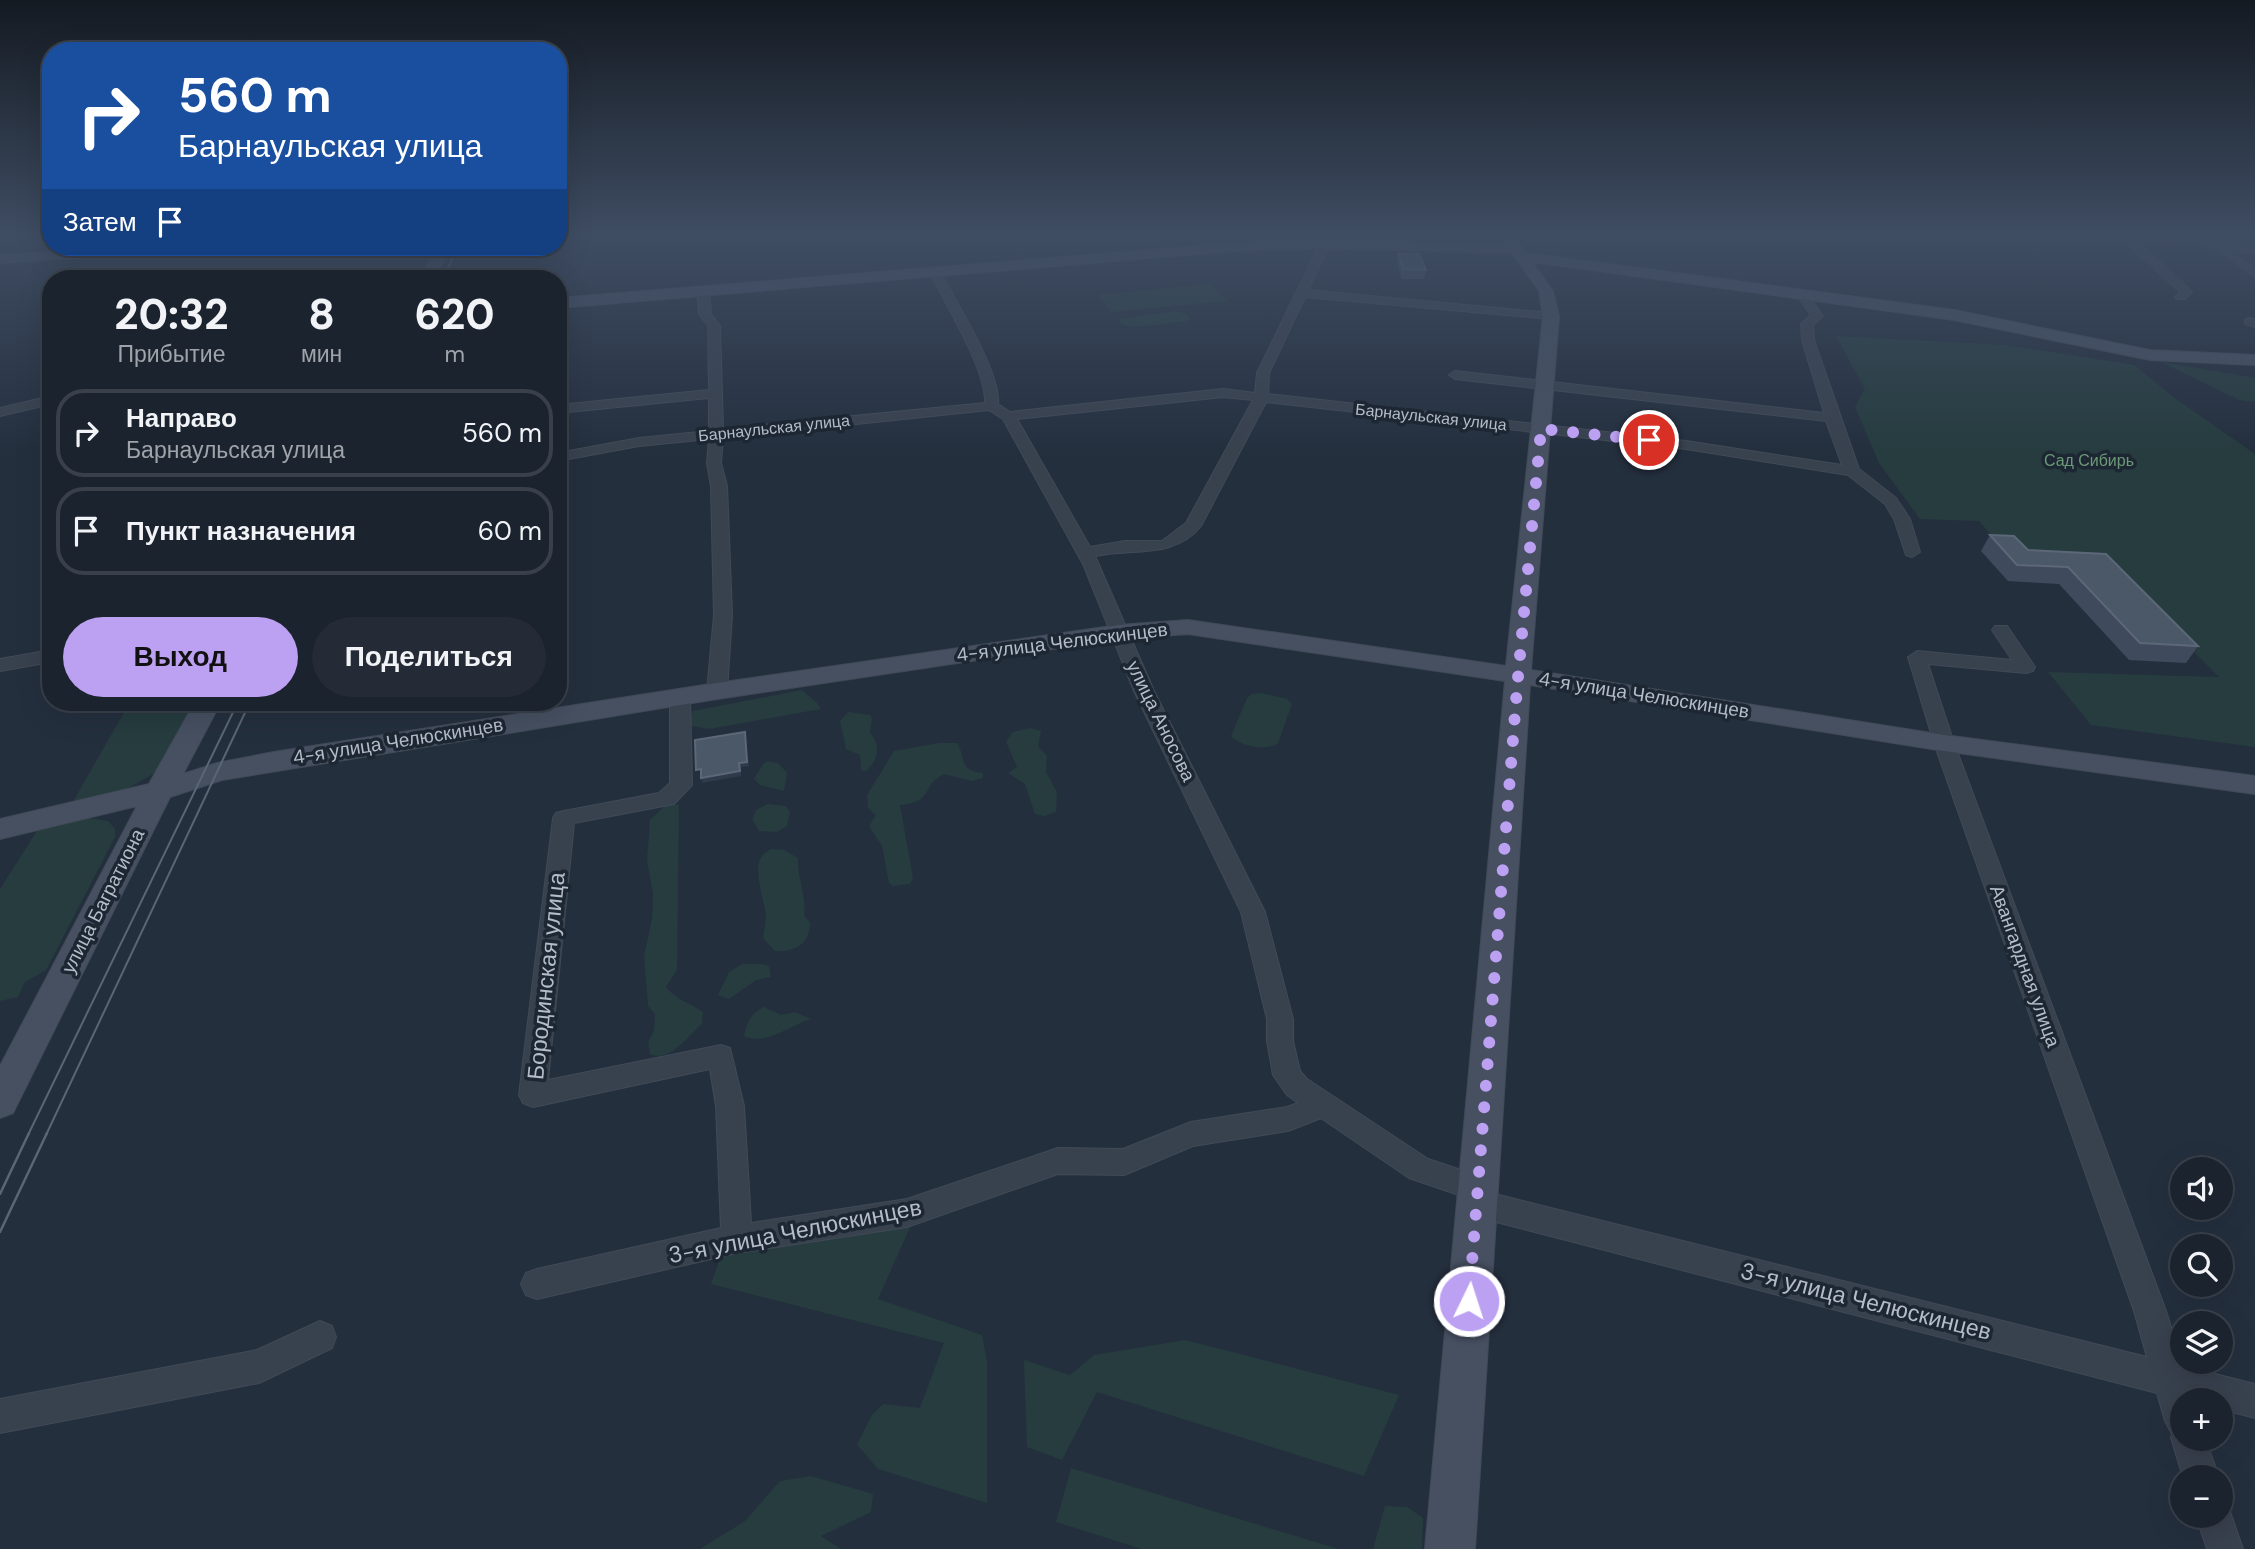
<!DOCTYPE html>
<html lang="ru">
<meta charset="utf-8">
<style>
:root{--surface:#1b232e;--page:#242b36;--text:#f1f3f6;--muted:#a0a4aa;--line:#39404a;--accent:#bca0f2}
body{margin:0;font-family:"DM Sans",sans-serif;background:var(--page);color:var(--text);height:100vh;display:flex;flex-direction:column;font-size:26px;white-space:nowrap}
*{box-sizing:border-box;margin:0}
p{font-size:23px;color:var(--muted)}
.icon{flex:none;width:38px;height:38px;fill:none;stroke:currentColor;stroke-width:2;stroke-linecap:round;stroke-linejoin:round}
.map{position:relative;flex:1;overflow:hidden}
.details{position:absolute;left:42px;top:270px;width:525px;height:441px;display:flex;flex-direction:column;background:var(--surface);border-radius:28px;box-shadow:0 7px 28px #0002,0 0 0 2px var(--line)}
.details>*{flex:none}
.hud{position:absolute;left:42px;top:42px;width:525px;height:214px;border-radius:28px;box-shadow:0 7px 28px #0002,0 0 0 2px var(--line);background:#1a4fa0;color:#fff;overflow:hidden}
.buttons{position:absolute;left:2170px;top:1157px;display:grid;gap:14px}
.buttons a{display:grid;place-items:center;width:63px;height:63px;border-radius:50%;background:var(--surface);box-shadow:0 7px 28px #0002,0 0 0 2px var(--line);font-size:35px}
.pin{position:absolute;display:grid;place-items:center;width:60px;height:60px;color:#fff;margin:-30px;border:4px solid #fff;border-radius:50%;box-shadow:0 2px 7px #0007}
.me{position:absolute;width:77px;margin:-38px;rotate:4deg;stroke-linejoin:round;filter:drop-shadow(0 0 5px #0008)}
.turn{display:flex;align-items:center;gap:24px;height:147px;padding:0 21px;font-size:32px}
.turn .icon{width:91px;height:91px;stroke-width:2.5}
.turn b{display:block;font-size:49px;line-height:60px}
.then{display:flex;align-items:center;height:66px;padding:0 21px;background:#0003;gap:14px;font-size:26px}
.eta{display:flex;justify-content:space-evenly;align-items:center;height:119px;text-align:center}
.eta b{font-size:42px;font-weight:800;line-height:49px}
.cta{display:flex;gap:14px;margin-top:auto;padding:14px 21px}
.cta a{flex:1;height:80px;border-radius:42px;background:var(--accent);color:#111;font-size:28px;font-weight:800;line-height:80px;text-align:center}
.cta a+a{background:var(--page);color:var(--text)}
ul{padding:0;list-style:none}
li{display:flex;align-items:center;gap:21px;height:88px;margin:0 14px 10px;padding:0 7px;border:4px solid var(--line);border-radius:28px}
li div{flex:1}
li b{display:block;font-size:26px}
li em{font-style:normal}
.map>svg:first-child{display:block}
</style>
<div class="map">
<svg width="2255" height="1549" viewBox="0 0 2255 1549">
<rect width="100%" height="100%" fill="#242f3e"/>
<!-- green -->
<path fill="#263c3f" d="M430,266L424,278H376L384,267Z
M1211,284L1227,301L1111,312L1098,295Z
M1175,311L1187,314L1190,319L1184,322L1133,327L1122,325L1118,319Z
M1836,336L2006,345L2134,365L2176,399L2255,454V747L2091,725L2048,672L2219,677L2108,566L2092,565L2000,545L1979,521L1920,519L1879,463L1855,407L1865,389Z
M2161,362L2255,378V402L2239,400Z
M802,690L817,703L821,709L709,729L692,726L688,721L693,711Z
M1261,693L1287,699L1292,704L1278,743C1267,752 1240,746 1231,736L1247,698L1252,694Z
M130,702H198L155,773L128,788L71,805Z
M848,712L870,715L872,718L870,733C881,745 879,760 866,771L861,770L860,755L846,749L840,721Z
M1030,728L1041,731L1038,746L1047,756L1046,772L1057,792L1056,812L1045,816L1035,814L1025,784L1008,773L1017,767L1006,742L1013,732Z
M939,743H957C967,760 958,770 983,773V778L972,781L944,774C919,787 936,801 900,805L913,878L910,884L893,886L889,883L882,846L869,826L876,815L868,808L867,795L894,751Z
M767,761L778,763L787,773L784,791L760,785L754,779L763,764Z
M667,804L679,805L677,970L666,987C674,998 691,1004 703,1012L702,1024C688,1036 670,1063 650,1054L648,1042L654,1031L655,1014L648,1006L644,956L652,919L653,894L647,860L650,820Z
M768,804L786,806L790,812L787,826L777,832L759,831L752,819L756,810Z
M88,818L108,821L115,829V837L46,970L25,982L18,997L0,1001V889L40,826Z
M772,849L784,850L798,858C797,878 807,897 804,916L810,922C810,944 796,952 775,951L763,938C764,929 767,919 765,910C762,891 748,857 772,849Z
M742,964H763L769,966L771,977L756,980L729,999L718,995L729,972Z
M764,1007L781,1015L795,1012L811,1019C790,1025 765,1047 744,1036C747,1022 751,1013 764,1007Z
M912,1223L878,1299L982,1335L987,1361V1503L878,1469L857,1445L872,1415L883,1404L920,1408L944,1343L711,1284L722,1252Z
M1185,1340L1399,1395L1364,1476L1097,1392L1062,1460L1027,1447L1024,1360L1070,1375L1094,1355Z
M1071,1468L1338,1549H1142L1056,1522Z
M811,1476L873,1494L871,1512L821,1536L841,1549H700L745,1521L780,1481Z
M1385,1506L1407,1507L1423,1518L1422,1549H1373Z"/>
<g fill="none" stroke-linecap="round" stroke-linejoin="round">
<defs>
<path id="street" d="M2123,236L2187,237L2255,248V254L2230,250L2255,269V277L2214,247L2187,243L2137,241L2192,292L2185,299H2177L2175,297L2180,292L2123,240Z
M1325,241L1330,244L1308,290L1551,313L1557,316L1551,319L1305,297L1269,373L1268,394L1686,441L1842,465L1826,421L1455,379L1449,375L1455,371L1824,413L1802,340L1801,324L1811,315L1796,294L1806,292L1823,316L1813,325L1814,340L1859,469L1896,498L1910,519L1920,552L1912,557L1906,555L1894,519L1885,504L1848,475L1686,449L1266,402L1201,526C1175,559 1132,548 1095,556L1154,691L1265,912L1293,1019V1041L1300,1071L1307,1079L1428,1159L1488,1179L1493,1188L1491,1193L2147,1357L2134,1311L1934,743L1908,657L1917,651L2012,660L1992,630L1995,626H2007L2035,667L2033,671L2026,673L1928,664L1954,743L2166,1311L2183,1366L2255,1384V1418L2221,1409V1400H2182V1438H2205L2219,1477H2183L2171,1438L2172,1434L2165,1421L2157,1393L1477,1217L1466,1213L1462,1203L1465,1197L1409,1178L1321,1118L1288,1131L1193,1146L1124,1175L1058,1174L907,1227L737,1253L537,1299L526,1295L521,1284L526,1273L537,1269L721,1228L716,1106L710,1069L533,1107L523,1103L519,1095L553,818L556,813L564,811L659,793L670,783V697L673,693H687L690,697L692,785L674,804L574,823L548,1080L721,1045L730,1048L744,1106L751,1223L907,1199L1058,1148L1123,1149L1191,1122L1287,1107L1298,1103L1287,1095L1273,1075L1267,1041V1019L1241,912L1134,691L1083,564L1003,419L989,410L723,438L721,463L727,486L732,615L727,691L717,697L707,691L714,615L711,486L707,463L709,439L639,446L558,461V453L639,438L709,431V398L558,413V405L709,390L708,326L699,314L697,291L703,288L709,291L711,314L720,326L723,429L985,403C987,370 944,302 929,270L934,267L939,270C956,303 1000,370 998,404L1010,412L1223,389L1255,393L1257,373L1320,244ZM1223,397L1253,400L1186,523L1162,541H1125L1090,547L1017,419Z
M2249,318L2255,319V327L2245,324V320Z
M51,396V404L0,416V408Z
M51,650V662L0,671V659Z
M320,1321L332,1326L336,1337L332,1348L259,1383L0,1433V1399L257,1350Z
M2221,1501L2227,1503L2243,1549H2207L2196,1516H2221Z"/>
<path id="secondary" d="M1500,235H1513L1526,253L1954,310L2150,350L2255,355V365L2150,360L1954,320L1532,262L1553,291L1559,316L1531,670L1944,735L2255,776V794L1944,751L1530,685L1475,1549H1425L1505,681L1188,634L1119,639L717,699L222,780L170,797L13,1113L0,1118V1066L137,806L0,839V819L149,784L195,702H221L183,774L217,763L274,752L717,683L1119,625L1188,620L1506,666L1543,316L1539,291L1512,253L1325,248L1235,251L558,308V298L1235,243L1325,240L1506,245Z
M123,247H343L336,251L123,255L0,263V255Z
M432,247H446L447,254L435,278H421L433,254Z"/>
</defs>
<!-- street casing -->
<use href="#street" stroke="#414a57" stroke-width="2"/>
<!-- secondary casing -->
<use href="#secondary" stroke="#414a57" stroke-width="2"/>
<!-- street -->
<use href="#street" fill="#38414e" fill-rule="evenodd"/>
<!-- secondary -->
<use href="#secondary" fill="#465061" fill-rule="evenodd"/>
<!-- tram-far1 -->
<path stroke="#5a6575" stroke-width="2" d="M443,278L458,247
M28,1135L238,702
M46,1135L250,702"/>
<!-- tram -->
<path stroke="#5a6575" stroke-width="2.5" d="M0,1194L29,1133
M0,1232L47,1133"/>
</g>
<!-- wall -->
<path fill="#3f4b5c" d="M1398,254L1426,270L1424,279H1402L1397,263Z
M1990,535L2028,550L2106,554L2198,646L2186,663L2129,660L2059,584L2008,581L1981,551Z"/>
<!-- shaded-wall -->
<path fill="#2f3b4b" d="M745,732L749,766L741,767V776L702,783L701,778Z"/>
<!-- building -->
<path fill="#4b5868" stroke="#5c6777" stroke-width="2" d="M1398,254H1419L1426,270L1403,269Z
M1990,535L2014,536L2028,550L2106,554L2198,646L2140,643L2068,567L2017,565Z
M745,732L747,762L739,763L740,771L701,778V769L696,770L695,740Z"/>
<!-- sky -->
<linearGradient id="sky" x2="0" y2="1"><stop stop-color="#141a22"/><stop offset="0.52" stop-color="#3f4d63"/><stop offset="1" stop-color="#3f4d63" stop-opacity="0"/></linearGradient>
<rect width="2255" height="452" fill="url(#sky)"/>
<g fill="none" stroke-linecap="round" stroke-linejoin="round">
<!-- route -->
<path stroke="#bca0f2" stroke-width="12" stroke-dasharray="0 21.6" d="M1469,1301L1517,688L1541,429L1649,440"/>
</g>
<g text-anchor="middle" dominant-baseline="central" stroke-width="7" stroke-linejoin="round" paint-order="stroke">
<!-- far-street labels -->
<g font-size="16" fill="#b4bcc9" stroke="#1d2633">
<text transform="translate(1431 417) rotate(6)">Барнаульская улица</text>
<text transform="translate(774 428) rotate(-6)">Барнаульская улица</text>
</g>
<!-- far-park labels -->
<g font-size="16" fill="#6b9a76" stroke="#1d2633">
<text x="2089" y="460">Сад Сибирь</text>
</g>
<!-- street labels -->
<g font-size="19" fill="#b4bcc9" stroke="#1d2633">
<text transform="translate(1062 642) rotate(-7)">4-я улица Челюскинцев</text>
<text transform="translate(1644 695) rotate(9)">4-я улица Челюскинцев</text>
<text transform="translate(1161 721) rotate(64)">улица Аносова</text>
<text transform="translate(398 741) rotate(-9)">4-я улица Челюскинцев</text>
<text transform="translate(103 901) rotate(-63)">улица Багратиона</text>
<text transform="translate(2025 966) rotate(70)">Авангардная улица</text>
</g>
<!-- near-street labels -->
<g font-size="23" fill="#b4bcc9" stroke="#1d2633">
<text transform="translate(546 976) rotate(-84)">Бородинская улица</text>
<text transform="translate(795 1231) rotate(-11)">3-я улица Челюскинцев</text>
<text transform="translate(1866 1301) rotate(14)">3-я улица Челюскинцев</text>
</g>
</g>
</svg>
<div class="buttons">
<a><svg class="icon" aria-label="sound" viewBox="0 0 24 24"><path d="M4 9h4l5-4v14l-5-4H4zM17 9q2 3 0 6"/></svg></a>
<a><svg class="icon" aria-label="search" viewBox="0 0 24 24"><circle cx="10" cy="10" r="6"/><path d="M15 15l6 6"/></svg></a>
<a><svg class="icon" aria-label="layers" viewBox="0 0 24 24"><path d="M12 4l9 5-9 5-9-5zM3 14l9 5 9-5"/></svg></a>
<a>+</a>
<a>−</a>
</div>
<div class="pin" style="left:1649px;top:440px;background:#d93025"><svg class="icon" aria-label="arrive" viewBox="0 0 24 24"><path d="M6 21V4h12l-3 4 3 4H6"/></svg></div>
<svg class="me" style="left:1469px;top:1301px" viewBox="-20 -20 40 40"><circle r="17" fill="#bca0f2" stroke="#fff" stroke-width="3"/><path d="M0-11L8 9 0 5-8 9z" fill="#fff"/></svg>
<div class="hud">
<div class="turn"><svg class="icon" aria-label="right" viewBox="0 0 24 24"><path d="M7 20v-9h11M14 6l5 5-5 5"/></svg><div><b>560 m</b>Барнаульская улица</div></div>
<div class="then">Затем<svg class="icon" aria-label="arrive" viewBox="0 0 24 24"><path d="M6 21V4h12l-3 4 3 4H6"/></svg></div>
</div>
<section class="details">
<div class="eta">
<div><b>20:32</b><p>Прибытие</p></div>
<div><b>8</b><p>мин</p></div>
<div><b>620</b><p>m</p></div>
</div>
<ul>
<li><svg class="icon" aria-label="right" viewBox="0 0 24 24"><path d="M7 20v-9h11M14 6l5 5-5 5"/></svg><div><b>Направо</b><p>Барнаульская улица</p></div><em>560 m</em></li>
<li><svg class="icon" aria-label="arrive" viewBox="0 0 24 24"><path d="M6 21V4h12l-3 4 3 4H6"/></svg><div><b>Пункт назначения</b></div><em>60 m</em></li>
</ul>
<div class="cta"><a>Выход</a><a>Поделиться</a></div>
</section>
</div>
